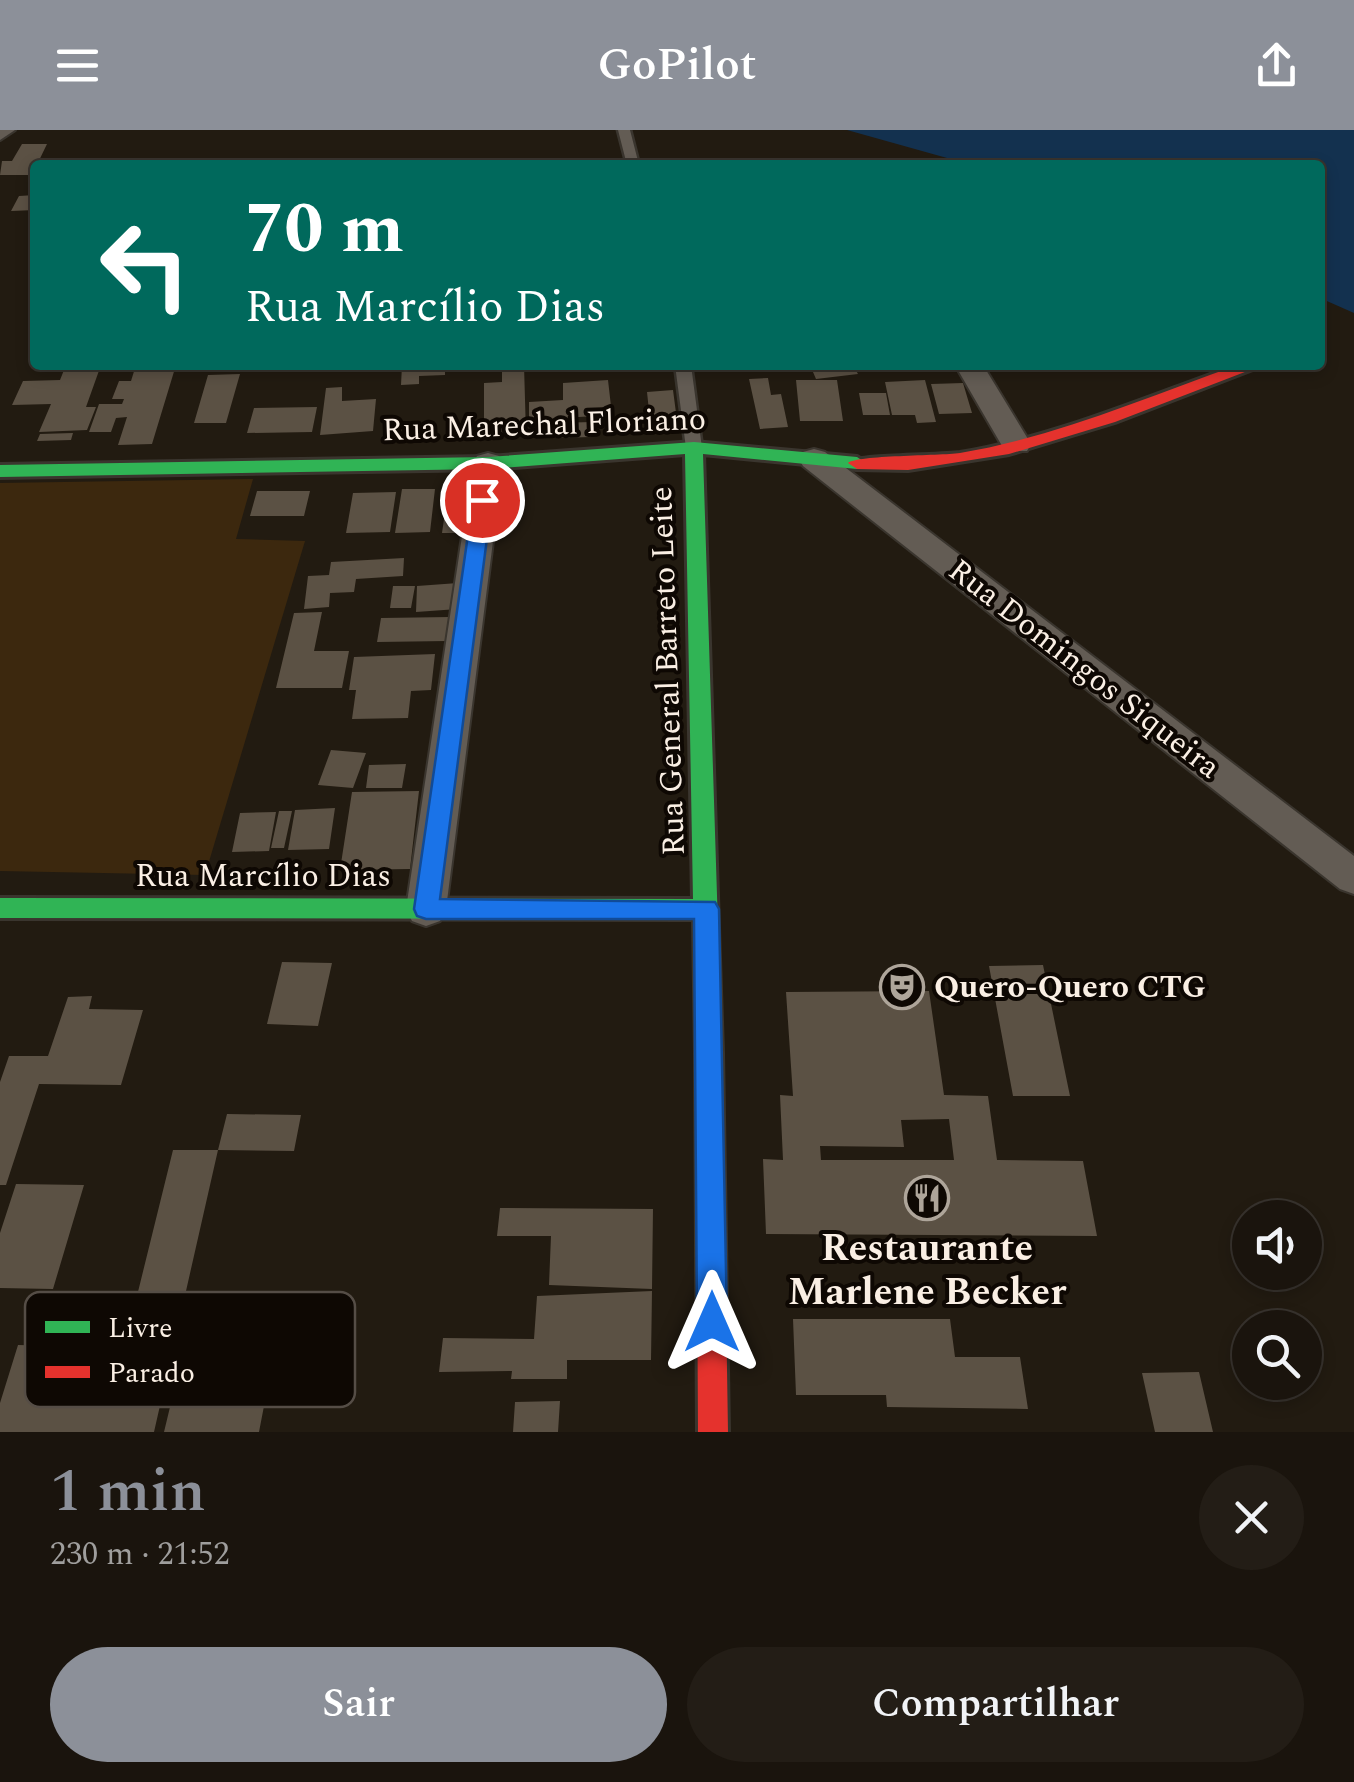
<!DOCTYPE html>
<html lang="pt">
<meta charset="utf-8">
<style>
:root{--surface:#1a140d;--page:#231d16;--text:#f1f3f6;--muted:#9f9e9d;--line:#38332e;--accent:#8c9099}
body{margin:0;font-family:Spectral,serif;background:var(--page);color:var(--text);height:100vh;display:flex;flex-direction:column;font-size:38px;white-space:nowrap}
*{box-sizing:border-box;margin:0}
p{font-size:32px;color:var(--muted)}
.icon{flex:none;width:55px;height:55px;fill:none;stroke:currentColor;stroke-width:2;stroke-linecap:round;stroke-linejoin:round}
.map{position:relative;height:1302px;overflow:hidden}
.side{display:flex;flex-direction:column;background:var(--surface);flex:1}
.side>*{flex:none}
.top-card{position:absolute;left:30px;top:30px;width:1295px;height:210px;border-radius:10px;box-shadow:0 5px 15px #0003,0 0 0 2px var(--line);background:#00695c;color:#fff;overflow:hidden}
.controls{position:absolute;left:1232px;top:1070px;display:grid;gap:20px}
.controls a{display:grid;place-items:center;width:90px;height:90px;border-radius:50%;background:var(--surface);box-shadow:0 5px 15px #0003,0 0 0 2px var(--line);font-size:50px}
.pin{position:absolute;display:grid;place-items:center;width:85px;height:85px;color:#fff;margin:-42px;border:5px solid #fff;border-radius:50%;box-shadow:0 2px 10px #0007}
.me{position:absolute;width:110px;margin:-55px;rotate:0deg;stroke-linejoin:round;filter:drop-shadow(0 0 8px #0008)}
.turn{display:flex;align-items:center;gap:35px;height:210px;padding:0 50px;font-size:45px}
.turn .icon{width:130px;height:130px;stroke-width:2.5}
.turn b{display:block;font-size:70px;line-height:85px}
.round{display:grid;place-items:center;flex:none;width:105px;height:105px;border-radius:52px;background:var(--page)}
.headline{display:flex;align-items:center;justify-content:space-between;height:170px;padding:0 50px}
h1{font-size:60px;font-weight:600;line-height:75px;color:var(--accent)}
.primary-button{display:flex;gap:20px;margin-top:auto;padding:20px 50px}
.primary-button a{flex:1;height:115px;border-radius:60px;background:var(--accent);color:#fff;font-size:40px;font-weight:600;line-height:115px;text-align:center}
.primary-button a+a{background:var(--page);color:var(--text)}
header{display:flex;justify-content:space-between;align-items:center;height:130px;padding:0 50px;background:var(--accent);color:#fff;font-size:45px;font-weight:600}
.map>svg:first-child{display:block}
</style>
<header><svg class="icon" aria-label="menu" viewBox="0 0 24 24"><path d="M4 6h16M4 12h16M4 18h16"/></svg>GoPilot<svg class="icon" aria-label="share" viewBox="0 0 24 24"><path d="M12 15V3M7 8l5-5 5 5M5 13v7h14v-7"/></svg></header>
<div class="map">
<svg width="1354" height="1302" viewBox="0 0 1354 1302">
<rect width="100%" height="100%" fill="#221b11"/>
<!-- green -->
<path fill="#3c280e" d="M253,349L236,409L305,411L205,745L0,741V353Z"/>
<!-- water -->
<path fill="#13314f" d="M847,0H1354V183L1320,168V35H972Z"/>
<!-- building -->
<path fill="#5b5144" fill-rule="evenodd" d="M22,14H47L32,45H0L2,31H12Z
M35,65V80L11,81L19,66Z
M66,235H101L86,277H96L87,300L39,302L51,274L12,275L23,251L60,250Z
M136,235H176L152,314L118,315L127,287L116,288L111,302H89L99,274H122L124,269H112L119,251H131Z
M402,235H445V245L419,246V254L401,255Z
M502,235H524L526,304L484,306V253L502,252Z
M810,235H853L858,244L816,249Z
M240,244L226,293H194L208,245Z
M768,248L771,265L781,264L788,297L760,299L749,249Z
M608,250L612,285L529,290V272L563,270V253Z
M796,250H837L843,291H800Z
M925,250L936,292L917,293L915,285H892L885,252Z
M963,253L972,283L939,284L931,254Z
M342,257V271L376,269L373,301L320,305L326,258Z
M673,260L678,298L651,300L647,262Z
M859,263H886L890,285H863Z
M317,277L312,302L247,303L254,278Z
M592,292L591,307L555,308L556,293Z
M73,303L71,310L37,311L40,304Z
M402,359H435L430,402L395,403Z
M257,361H310L304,386H250Z
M396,362L390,402L346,403L353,363Z
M444,389H471L470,403H442Z
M404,428L403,446L356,449L354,462L330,463L329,477L304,479L308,446L329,445L331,432Z
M458,453V479L416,482L417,456Z
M393,456H415L411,478H390Z
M322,482L314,521H349L342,558H276L294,483Z
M450,487L447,511L377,512L381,488Z
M435,524L431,560L411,561L408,588L352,589L356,560H349L354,527Z
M331,620L366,623L353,658L318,655Z
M406,634L402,658H366L369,635Z
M419,661L410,739L340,740L352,662Z
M335,678L329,719L288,720L295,680Z
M279,681H292L284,718H271Z
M276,682L269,721L232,722L240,683Z
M282,832L332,833L318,896L267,894Z
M1043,835L1070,966H1013L989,836Z
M929,861L944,965L988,966L997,1030L1083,1031L1097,1106L766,1104L763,1029L783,1030L780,965L793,966L786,862ZM949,989L954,1030H821L820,1016L904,1017L901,990Z
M92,866L89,879L143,880L121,955L39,954L6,1055H0V952L9,926H48L68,867Z
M227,984L301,985L294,1021L218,1020Z
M173,1020H218L154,1302H0V1273L18,1215L59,1216L69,1177L134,1178Z
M16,1054L84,1055L53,1159L0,1158V1103Z
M500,1078L653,1079L652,1159L549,1155L551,1106H497Z
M652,1161L651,1230H567V1249H511L512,1241L439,1242L443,1208L534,1209L537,1166Z
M793,1189H950L955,1227H1020L1028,1279L887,1277L886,1265H796Z
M1199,1242L1213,1302H1155L1142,1243Z
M560,1271L558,1302H513L515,1272Z
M264,1276L259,1302H164L170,1277Z"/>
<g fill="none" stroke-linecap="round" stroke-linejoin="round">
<defs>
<path id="lane" d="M618,0H630L639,35H627Z
M675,235H691L702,318L694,323L686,318Z"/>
<path id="street" d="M0,0H15L0,10Z
M955,235H983L1031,314L1027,321H1005Z
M814,319L825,322L1354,726V764L1340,759L803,336L799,329L803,322Z
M488,323L499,326L503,333L446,779L440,791L426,796L412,791L406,779L473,333L477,326Z"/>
<path id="fast" d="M694,312L857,327L866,333L857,339L703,324L722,923L718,931L709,935L700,931L696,923L694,789L0,788V768L693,769L685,324L488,339L0,347V335L488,327Z"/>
<path id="jam" d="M1238,235H1263L1115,292L1009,324L908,340L857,339L848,333C857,325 939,326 960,323C1056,307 1147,267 1238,235Z
M709,911L718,915L722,923L728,1302H698L696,923L700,915Z"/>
</defs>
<!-- lane casing -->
<use href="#lane" stroke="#3a352e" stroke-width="5"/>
<!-- street casing -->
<use href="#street" stroke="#3a352e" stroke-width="4"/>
<!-- fast casing -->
<use href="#fast" stroke="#3a352e" stroke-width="6"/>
<!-- jam casing -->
<use href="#jam" stroke="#3a352e" stroke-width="6"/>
<!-- lane -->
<use href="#lane" fill="#635c54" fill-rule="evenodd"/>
<!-- street -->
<use href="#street" fill="#635c54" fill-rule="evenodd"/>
<!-- fast -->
<use href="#fast" fill="#30b455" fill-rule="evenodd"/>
<!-- jam -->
<use href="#jam" fill="#e5322d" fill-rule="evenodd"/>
</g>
<!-- route -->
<path fill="#1a73e8" stroke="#114b97" stroke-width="2.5" d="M482,364L492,370L440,769L715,772L719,779L727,1192L723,1203L712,1207L701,1203L697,1192L694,789H426L417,786L414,779L473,370Z"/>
<!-- icons -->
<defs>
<symbol id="theatre-ring" viewBox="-11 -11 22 22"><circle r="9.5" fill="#0e0803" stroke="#aea59a" stroke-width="1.5"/><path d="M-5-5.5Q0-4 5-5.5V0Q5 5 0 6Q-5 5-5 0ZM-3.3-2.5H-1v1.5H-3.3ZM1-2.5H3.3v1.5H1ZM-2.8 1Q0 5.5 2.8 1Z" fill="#aea59a"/></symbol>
<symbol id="restaurant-ring" viewBox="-11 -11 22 22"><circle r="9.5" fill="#0e0803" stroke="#aea59a" stroke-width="1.5"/><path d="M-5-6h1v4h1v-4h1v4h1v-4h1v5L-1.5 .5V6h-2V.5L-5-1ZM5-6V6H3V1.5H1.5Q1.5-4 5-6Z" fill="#aea59a"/></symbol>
</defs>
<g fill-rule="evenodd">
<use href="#theatre-ring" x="877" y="832" width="50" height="50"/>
<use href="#restaurant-ring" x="902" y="1043" width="50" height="50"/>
</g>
<g text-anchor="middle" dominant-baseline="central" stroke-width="8" stroke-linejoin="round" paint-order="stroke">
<!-- street labels -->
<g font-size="32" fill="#faefe4" stroke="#0e0803">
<text transform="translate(544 295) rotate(-2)">Rua Marechal Floriano</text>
<text transform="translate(1084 539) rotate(38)">Rua Domingos Siqueira</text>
<text transform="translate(668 541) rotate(-92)">Rua General Barreto Leite</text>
<text x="263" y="746">Rua Marcílio Dias</text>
</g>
<!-- poi labels -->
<g font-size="32" font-weight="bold" fill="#faefe4" stroke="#0e0803" text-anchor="start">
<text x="934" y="857">Quero-Quero CTG</text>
</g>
<!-- near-poi labels -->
<g font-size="38" font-weight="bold" fill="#faefe4" stroke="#0e0803">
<text x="927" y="1119">Restaurante<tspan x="927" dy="44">Marlene Becker</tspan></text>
</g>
</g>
<!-- legend -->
<rect x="25" y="1162" width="330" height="115" rx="15" fill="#0e0803" stroke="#554d46" stroke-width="2.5"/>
<rect x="45" y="1191" width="45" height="12" fill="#30b455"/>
<rect x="45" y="1236" width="45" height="12" fill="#e5322d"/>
<g font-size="28" fill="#faefe4">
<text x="108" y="1207">Livre</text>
<text x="108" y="1252">Parado</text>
</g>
</svg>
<div class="controls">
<a><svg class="icon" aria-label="sound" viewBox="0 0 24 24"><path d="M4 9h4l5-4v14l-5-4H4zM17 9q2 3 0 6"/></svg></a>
<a><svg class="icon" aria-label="search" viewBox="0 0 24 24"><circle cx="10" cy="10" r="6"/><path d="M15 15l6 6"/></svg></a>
</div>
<div class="pin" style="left:482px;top:370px;background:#d93025"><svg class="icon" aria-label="arrive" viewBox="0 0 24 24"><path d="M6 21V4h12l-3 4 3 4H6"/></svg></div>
<svg class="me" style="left:712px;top:1192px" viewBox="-20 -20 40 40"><path d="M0-17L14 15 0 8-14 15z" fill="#1a73e8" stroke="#fff" stroke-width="4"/></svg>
<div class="top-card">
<div class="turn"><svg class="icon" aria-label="left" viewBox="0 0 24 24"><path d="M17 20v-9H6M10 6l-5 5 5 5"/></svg><div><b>70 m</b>Rua Marcílio Dias</div></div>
</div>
</div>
<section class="side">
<div class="headline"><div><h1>1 min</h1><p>230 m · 21:52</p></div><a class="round"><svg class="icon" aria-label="close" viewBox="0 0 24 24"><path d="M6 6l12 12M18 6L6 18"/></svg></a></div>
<div class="primary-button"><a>Sair</a><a>Compartilhar</a></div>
</section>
